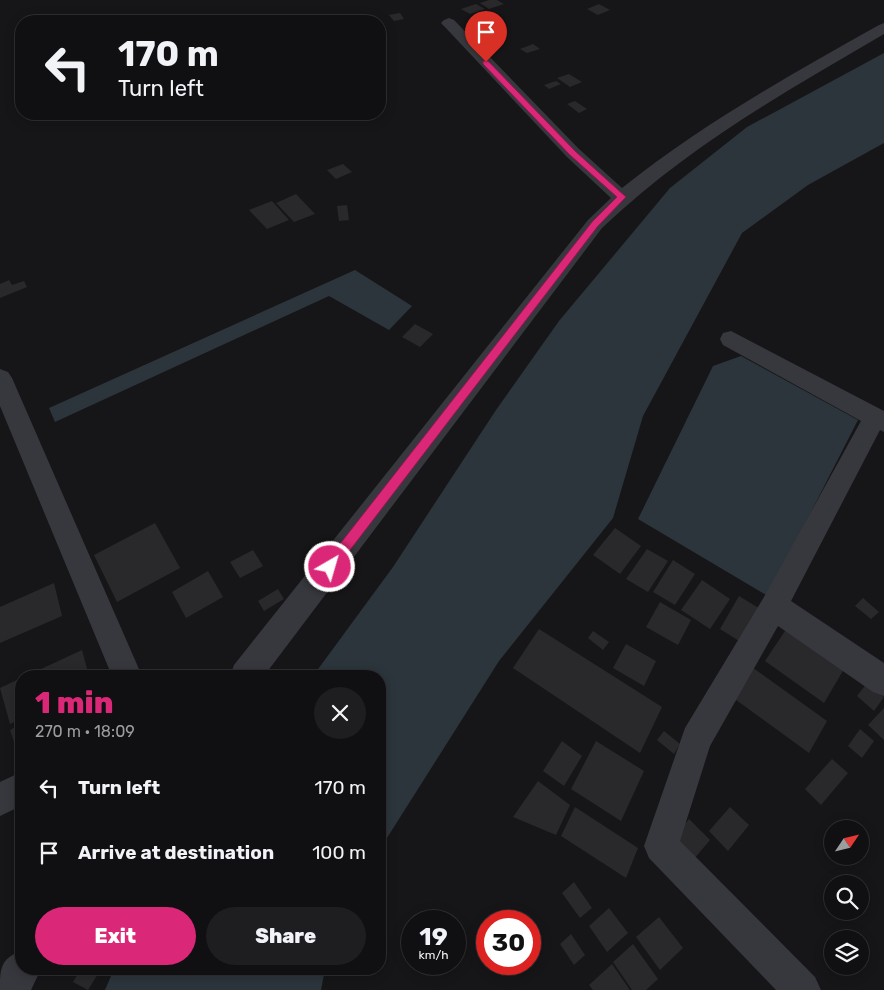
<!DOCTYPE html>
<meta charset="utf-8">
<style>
:root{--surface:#101012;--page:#1e1e20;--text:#f1f3f6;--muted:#9c9d9f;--line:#303032;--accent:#db2777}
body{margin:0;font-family:Rubik,sans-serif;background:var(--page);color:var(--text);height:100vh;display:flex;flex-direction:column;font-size:19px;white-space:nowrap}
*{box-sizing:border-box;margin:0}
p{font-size:16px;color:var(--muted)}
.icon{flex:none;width:28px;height:28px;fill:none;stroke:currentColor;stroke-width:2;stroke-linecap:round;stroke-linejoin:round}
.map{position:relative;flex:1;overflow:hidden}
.details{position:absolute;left:15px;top:670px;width:371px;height:305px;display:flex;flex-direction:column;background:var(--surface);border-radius:20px;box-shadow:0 2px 12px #0003,0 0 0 1px var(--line)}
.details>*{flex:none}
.top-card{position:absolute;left:15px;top:15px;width:371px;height:105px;border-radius:20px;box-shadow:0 2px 12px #0003,0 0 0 1px var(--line);background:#101012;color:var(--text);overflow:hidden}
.needle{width:32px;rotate:55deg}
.tools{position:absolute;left:824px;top:820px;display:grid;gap:10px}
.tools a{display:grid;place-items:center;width:45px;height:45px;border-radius:50%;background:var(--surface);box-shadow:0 2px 12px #0003,0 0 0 1px var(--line);font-size:25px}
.speed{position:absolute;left:401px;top:910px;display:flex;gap:10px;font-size:25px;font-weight:700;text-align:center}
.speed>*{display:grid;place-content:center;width:65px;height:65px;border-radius:50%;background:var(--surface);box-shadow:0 2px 12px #0003,0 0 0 1px var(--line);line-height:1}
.speed small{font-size:12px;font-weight:400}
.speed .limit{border:8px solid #d22;background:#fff;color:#111}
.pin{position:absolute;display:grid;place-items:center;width:42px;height:42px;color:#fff;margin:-51px -21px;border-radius:50% 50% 50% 0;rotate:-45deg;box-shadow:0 0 5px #0007}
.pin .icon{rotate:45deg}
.me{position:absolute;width:55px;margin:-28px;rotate:38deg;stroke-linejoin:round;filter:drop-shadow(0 0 4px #0008)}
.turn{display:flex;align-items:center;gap:18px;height:105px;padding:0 20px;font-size:22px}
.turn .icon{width:65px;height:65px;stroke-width:2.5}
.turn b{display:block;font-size:35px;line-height:42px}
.round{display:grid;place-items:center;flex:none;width:52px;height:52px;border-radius:26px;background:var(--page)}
.overview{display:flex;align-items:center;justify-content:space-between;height:85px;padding:0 20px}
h1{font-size:30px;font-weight:800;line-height:38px;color:var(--accent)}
.button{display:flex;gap:10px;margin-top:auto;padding:10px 20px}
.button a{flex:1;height:58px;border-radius:30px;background:var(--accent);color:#fff;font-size:20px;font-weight:800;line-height:58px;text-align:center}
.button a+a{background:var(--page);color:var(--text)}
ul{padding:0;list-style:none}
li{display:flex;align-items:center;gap:15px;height:65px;padding:0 20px}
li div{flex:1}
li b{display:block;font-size:19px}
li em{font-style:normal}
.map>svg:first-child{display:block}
</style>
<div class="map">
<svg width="884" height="990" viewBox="0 0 884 990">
<rect width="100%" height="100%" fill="#161618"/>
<!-- water -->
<path fill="#2c353c" d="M884,53V143L808,185L742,233L643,416L613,518L499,661L380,849V676H313L393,567L496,410L559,321L670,188L747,127Z
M355,270L412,306L389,330L329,296L55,422L49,408Z
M741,356L858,420L768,596L638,519L713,366Z
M114,969H325L321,990H105Z"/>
<!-- building -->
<path fill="#29292c" d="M489,0H497L504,4L489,9L480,3Z
M476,4L485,9L470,14L461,9Z
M599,4L610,10L598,15L587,9Z
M400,13L404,19L394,21L389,15Z
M533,44L540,49L527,53L520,49Z
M569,74L582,82L570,87L557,78Z
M556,81L561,84L549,89L544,85Z
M575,101L587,109L579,113L567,104Z
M343,164L352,172L336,179L327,170Z
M296,194L315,214L294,222L276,203Z
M272,201L289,220L267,229L249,210Z
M347,205L349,220L339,221L337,206Z
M9,280L12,285L24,281L27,287L0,298V284Z
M415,324L433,334L420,347L402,337Z
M155,523L180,568L117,602L94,555Z
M615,528L641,546L620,574L593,555Z
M647,549L668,561L648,592L626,579Z
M253,550L263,566L240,578L230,562Z
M673,560L695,574L675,605L653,592Z
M208,571L223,597L186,618L172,592Z
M702,580L730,599L710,629L681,610Z
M54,583L62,616L0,643V607Z
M278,589L284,599L264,611L258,601Z
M739,596L762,610L744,644L720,629Z
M863,598L879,612L871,619L855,606Z
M660,602L691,620L678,645L646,627Z
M789,625L847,664L824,703L765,661Z
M539,629L662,707L640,753L513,668Z
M593,631L609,642L603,650L588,638Z
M626,644L656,661L644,686L613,668Z
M82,650L89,676H26Z
M752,667L827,721L809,753L732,697Z
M21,678V719L10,724L0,688Z
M867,683L884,697L874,711L857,696Z
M884,708V740L868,725Z
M21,724V763L10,730Z
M860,729L874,741L862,758L848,746Z
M664,731L680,744L674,754L657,740Z
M562,741L582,756L564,786L543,771Z
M596,741L644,771L621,821L571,789Z
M832,759L848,773L821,805L805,789Z
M538,781L570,805L556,835L513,817Z
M575,807L638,848L626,878L561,836Z
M730,807L749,825L728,851L709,831Z
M689,819L710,840L694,859L673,839Z
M574,882L592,908L580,918L562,893Z
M609,908L628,933L607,952L589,926Z
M659,917L683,948L660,970L636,937Z
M571,934L585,955L574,965L560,944Z
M633,944L658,979L646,990H632L613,962Z
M612,964L630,990H593L589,985Z
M81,969H101L88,990L73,982Z"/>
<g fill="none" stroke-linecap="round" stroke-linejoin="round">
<!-- street -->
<path fill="#37383d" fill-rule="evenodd" d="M449,18L454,20L579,149L622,188C702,124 790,75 879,25L884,23V34C783,93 687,147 602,228L264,676H230L234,665L588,220L611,198L567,157L444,26L441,23L444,20Z
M731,331L884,411V432L880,430L791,601L884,663V696L873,692L778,626L710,746L680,841L815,977L821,990H776L649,858L644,846L685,728L764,597L861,421L723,345L720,339L723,333Z
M0,369L8,372L12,378L142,676H112L0,406Z
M21,772V806L0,816V782Z
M21,951V969H41L31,990H0C0,969 0,959 21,951Z"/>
</g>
<!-- route -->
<path fill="#db2777" stroke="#8e194d" d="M483,61H488L576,152L626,197L598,226L334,571L330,572L325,571L324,567L325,563L592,222L617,197L570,155L483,64Z"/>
</svg>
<div class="tools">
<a><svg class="needle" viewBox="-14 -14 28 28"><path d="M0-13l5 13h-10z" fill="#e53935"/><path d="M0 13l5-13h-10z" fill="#9c9d9f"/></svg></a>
<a><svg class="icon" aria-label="search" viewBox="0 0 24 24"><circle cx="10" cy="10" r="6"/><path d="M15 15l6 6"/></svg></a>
<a><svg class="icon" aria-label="layers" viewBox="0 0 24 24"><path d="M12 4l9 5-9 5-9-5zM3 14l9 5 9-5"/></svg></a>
</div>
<div class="speed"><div>19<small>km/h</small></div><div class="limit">30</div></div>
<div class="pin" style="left:486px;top:62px;background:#d93025"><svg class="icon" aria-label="arrive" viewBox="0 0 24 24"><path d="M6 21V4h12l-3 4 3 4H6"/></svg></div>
<svg class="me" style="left:330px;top:567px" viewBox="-20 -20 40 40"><circle r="17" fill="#db2777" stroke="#fff" stroke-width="3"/><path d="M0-11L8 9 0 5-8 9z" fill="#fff"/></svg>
<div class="top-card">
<div class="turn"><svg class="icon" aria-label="left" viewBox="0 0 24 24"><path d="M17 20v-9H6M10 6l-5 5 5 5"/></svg><div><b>170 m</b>Turn left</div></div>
</div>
<section class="details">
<div class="overview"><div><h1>1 min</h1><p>270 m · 18:09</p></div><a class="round"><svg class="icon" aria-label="close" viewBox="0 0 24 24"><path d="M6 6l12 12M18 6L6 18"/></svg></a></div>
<ul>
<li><svg class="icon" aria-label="left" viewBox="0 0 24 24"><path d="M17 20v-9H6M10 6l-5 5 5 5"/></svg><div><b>Turn left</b></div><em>170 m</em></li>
<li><svg class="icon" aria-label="arrive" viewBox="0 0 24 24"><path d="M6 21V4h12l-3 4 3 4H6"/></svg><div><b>Arrive at destination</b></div><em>100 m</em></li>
</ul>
<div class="button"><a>Exit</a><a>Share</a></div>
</section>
</div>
